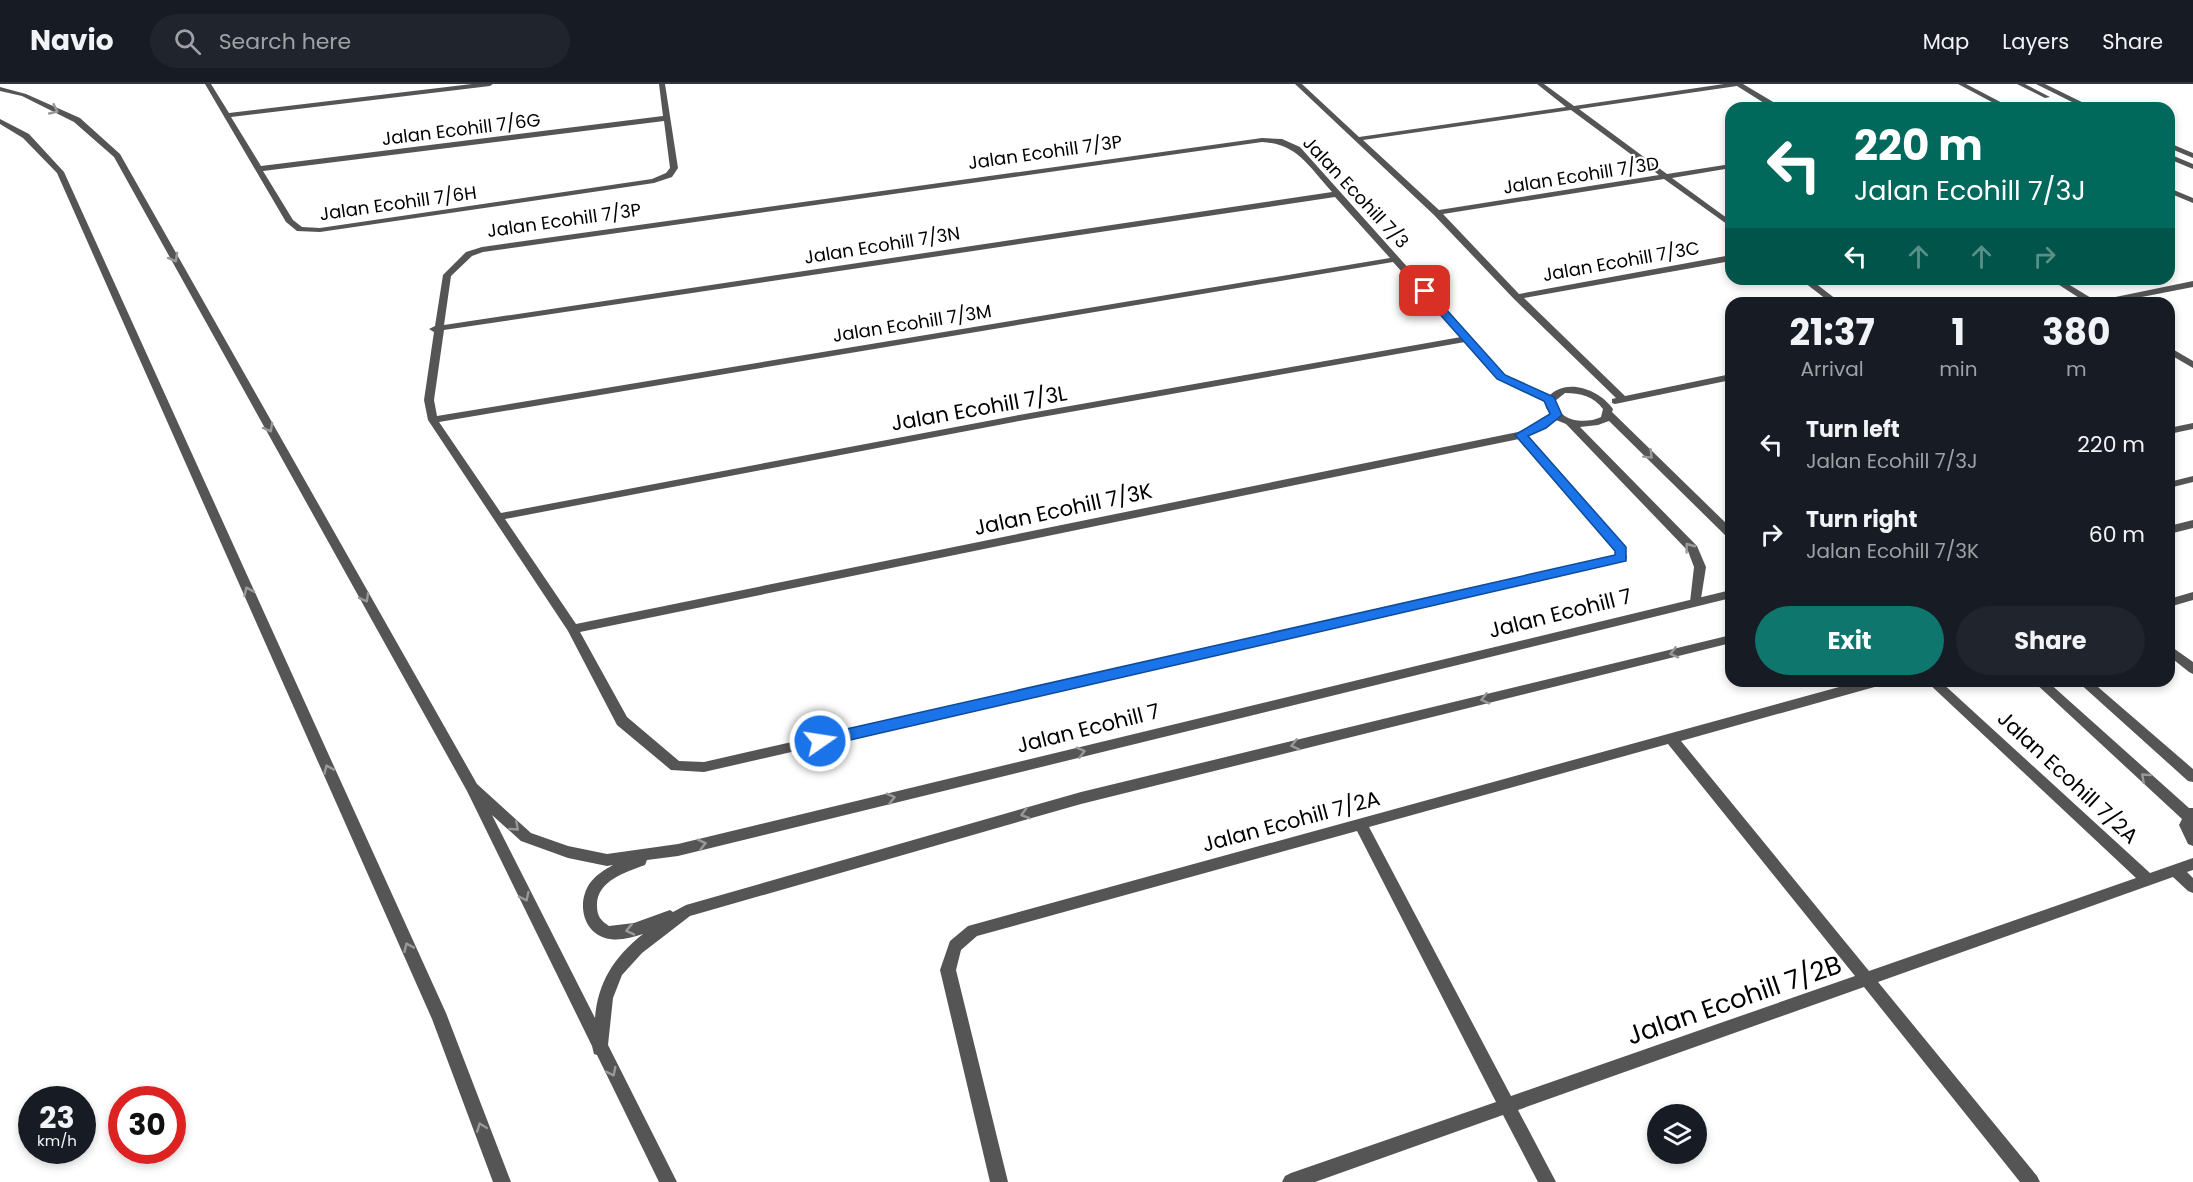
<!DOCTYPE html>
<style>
:root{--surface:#171b24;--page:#20242c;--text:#f1f3f6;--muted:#9ea1a6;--line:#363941;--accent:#0f766e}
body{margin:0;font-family:Poppins,sans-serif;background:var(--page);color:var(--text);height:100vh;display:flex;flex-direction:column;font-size:22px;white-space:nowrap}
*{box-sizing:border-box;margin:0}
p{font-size:20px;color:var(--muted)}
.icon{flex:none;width:33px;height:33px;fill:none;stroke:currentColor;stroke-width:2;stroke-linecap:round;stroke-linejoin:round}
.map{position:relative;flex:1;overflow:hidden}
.panel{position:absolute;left:1725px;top:213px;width:450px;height:390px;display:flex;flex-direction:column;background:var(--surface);border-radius:18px;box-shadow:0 3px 9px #0003}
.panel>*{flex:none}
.banner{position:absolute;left:1725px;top:18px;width:450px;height:183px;border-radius:18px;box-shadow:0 3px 9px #0003;background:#00695c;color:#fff;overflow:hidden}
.buttons{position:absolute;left:1647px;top:1020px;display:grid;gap:12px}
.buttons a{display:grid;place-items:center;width:60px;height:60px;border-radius:50%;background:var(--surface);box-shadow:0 3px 9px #0003;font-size:30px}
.speed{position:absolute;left:18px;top:1002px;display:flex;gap:12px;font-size:30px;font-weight:700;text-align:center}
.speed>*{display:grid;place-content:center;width:78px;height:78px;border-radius:50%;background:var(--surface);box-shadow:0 3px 9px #0003;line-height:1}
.speed small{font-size:15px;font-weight:400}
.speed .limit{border:9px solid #d22;background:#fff;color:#111}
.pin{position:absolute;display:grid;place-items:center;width:51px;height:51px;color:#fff;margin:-26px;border-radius:12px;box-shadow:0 3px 9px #0006}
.me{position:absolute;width:66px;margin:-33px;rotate:77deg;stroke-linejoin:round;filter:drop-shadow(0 0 4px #0008)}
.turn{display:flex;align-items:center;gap:21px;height:126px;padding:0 30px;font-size:27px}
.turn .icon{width:78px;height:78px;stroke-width:2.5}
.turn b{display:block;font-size:42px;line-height:51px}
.lanes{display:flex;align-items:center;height:57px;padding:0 30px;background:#0003;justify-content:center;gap:30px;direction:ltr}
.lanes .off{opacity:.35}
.eta{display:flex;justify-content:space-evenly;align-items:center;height:102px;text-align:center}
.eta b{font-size:36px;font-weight:700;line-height:42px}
.button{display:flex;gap:12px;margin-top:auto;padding:12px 30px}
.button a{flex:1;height:69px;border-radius:36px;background:var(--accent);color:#fff;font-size:24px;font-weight:700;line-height:69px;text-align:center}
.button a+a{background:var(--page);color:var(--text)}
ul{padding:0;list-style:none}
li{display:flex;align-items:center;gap:18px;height:90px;padding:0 30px}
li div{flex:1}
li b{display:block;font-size:22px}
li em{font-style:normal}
header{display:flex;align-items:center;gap:36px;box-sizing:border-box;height:84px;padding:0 30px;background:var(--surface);border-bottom:2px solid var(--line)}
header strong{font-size:28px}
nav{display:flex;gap:33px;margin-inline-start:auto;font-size:21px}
.search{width:420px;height:54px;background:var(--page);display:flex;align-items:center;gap:15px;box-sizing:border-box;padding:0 21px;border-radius:33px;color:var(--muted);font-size:22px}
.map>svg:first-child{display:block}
</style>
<header>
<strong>Navio</strong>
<div class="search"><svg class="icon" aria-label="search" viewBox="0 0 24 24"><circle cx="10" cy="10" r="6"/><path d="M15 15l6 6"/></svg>Search here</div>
<nav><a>Map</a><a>Layers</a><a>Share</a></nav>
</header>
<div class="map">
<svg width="2193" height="1098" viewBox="0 0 2193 1098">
<rect width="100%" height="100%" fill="#fff"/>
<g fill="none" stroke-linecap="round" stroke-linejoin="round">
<!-- minor -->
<path fill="#555" fill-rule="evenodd" d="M205,0H211L229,29L472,0H493L490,2L231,33L261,82L663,32L659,0H665L678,84L672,93L654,99L320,148L297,147L286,138ZM664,37L670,84L666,89L652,95L320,144L302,143L293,136L263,87Z
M1295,0H1302L1359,53L1566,23L1537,0H1544L1574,22L1724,0H1743L1780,22L1781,24H1772L1737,2L1579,25L1667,90L1731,80V84L1672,94L1731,137V143L1664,95L1443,130L1519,210L1731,171V177L1524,214L1625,312L1731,290V296L1615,320L1612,319V315L1616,314L1514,215L1434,131ZM1571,26L1659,91L1439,126L1363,56Z
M1958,0H1966L2012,24H2003Z
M1262,54L1282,55L1300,63L1504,291L1549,312C1567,293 1600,306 1613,325L1612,328L1731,444V454L1727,453L1609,337L1598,341L1580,343L1697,462L1706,483L1700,521H1692L1690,518L1694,483L1688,467L1566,340L1556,336L1546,344L1527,352L1625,463L1627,474L1625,477L704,688L671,686L617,641L568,547L428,336L424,316L434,248L429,245L435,242L443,191L466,168L482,163ZM1262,58C1298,60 1309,83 1332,108L444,241L451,192L472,172L483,168ZM1335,113L1390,174L437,332L434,316L444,246ZM1393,178L1461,253L1019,331L501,429L439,338ZM1465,258L1498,295L1545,318L1546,324L1551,330L1538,340L1518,348L576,540L505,435L1019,337ZM1565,309C1581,309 1593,312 1603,325L1601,333C1584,341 1558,337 1555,317ZM1519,355L1615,467V471L704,678L679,677L627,633L580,548Z
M2169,104L2193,114V119L2169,109Z
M1800,195H1810L1841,219H1831Z
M2050,195H2060L2096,217L2193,197V203L2111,219H2087Z
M2169,263L2193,277V284L2169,270Z
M2193,339V345L2169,350V344Z
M2193,508V516L2169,523V515Z
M2169,561L2193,578V590L2189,588L2169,572Z
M1861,597H1884L1882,600L1878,602L1681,657L1869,887L2136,794L1926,597H1940L2150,789L2193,774V786L2187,788L2193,794V809L2188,807L2173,793L1878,898L2037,1092L2040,1098H2020L1864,903L1518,1026L1556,1098H1538L1503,1031L1315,1098H1282L1285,1092L1291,1089L1496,1018L1357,747L977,852L961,866L956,886L1008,1098H990L940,886L950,857L968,842ZM1668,660L1855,892L1511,1012L1369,743Z
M2033,597H2047L2189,724H2193V762L2188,760L2179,741L2182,735Z
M2077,597H2091L2193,685V698L2188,697Z"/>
<!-- tertiary -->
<path fill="#555" fill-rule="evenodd" d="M2017,0H2025L2050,13L2045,14Z
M2036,0H2045L2094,24H2084Z
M0,3L26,10L80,34L120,70L477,700L531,749L568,762L607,770L678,760L1731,506V514L678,772L647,776L645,781C626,788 596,797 597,822C597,832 601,837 609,842L634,839L670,826L673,828L686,821L1081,708L1731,551V559L1081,720L690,832L642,869L622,891L613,914L608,961L677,1098H659L597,971L594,970L592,962L467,707L114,73L74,38L22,12L0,7ZM492,731L521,757L568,774L607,782L613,781C604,786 596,791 590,799C576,819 583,851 610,855C621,857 632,853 643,850C614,873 598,898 595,934Z
M0,35L29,50L64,88L446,929L511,1098H493L432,935L57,89L23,54L0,40Z
M2169,59L2193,69V74L2169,64Z
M2169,70L2193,80V85L2169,75Z
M2193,392V398L2169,404V398Z
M2193,436V444L2169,450V442Z"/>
</g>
<!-- one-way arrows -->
<defs><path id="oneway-chevron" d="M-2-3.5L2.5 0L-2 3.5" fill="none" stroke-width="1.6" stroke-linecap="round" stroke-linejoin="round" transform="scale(1.5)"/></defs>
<g stroke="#999">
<use href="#oneway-chevron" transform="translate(54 26) rotate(25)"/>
<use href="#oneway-chevron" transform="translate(174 174) rotate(61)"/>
<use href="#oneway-chevron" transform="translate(269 344) rotate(61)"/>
<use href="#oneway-chevron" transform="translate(1649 371) rotate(45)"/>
<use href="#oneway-chevron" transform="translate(1689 463) rotate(-127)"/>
<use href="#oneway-chevron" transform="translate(248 507) rotate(-114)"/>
<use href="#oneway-chevron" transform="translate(365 514) rotate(61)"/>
<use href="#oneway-chevron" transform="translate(1674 569) rotate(166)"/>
<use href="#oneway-chevron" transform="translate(1485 615) rotate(166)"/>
<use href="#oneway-chevron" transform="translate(1295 661) rotate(166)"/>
<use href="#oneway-chevron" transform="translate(1081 668) rotate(-14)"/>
<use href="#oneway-chevron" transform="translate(328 685) rotate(-114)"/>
<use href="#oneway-chevron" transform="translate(2145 693) rotate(-138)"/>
<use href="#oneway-chevron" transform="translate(891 714) rotate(-14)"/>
<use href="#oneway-chevron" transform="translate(1025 730) rotate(164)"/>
<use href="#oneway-chevron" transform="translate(515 743) rotate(42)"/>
<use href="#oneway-chevron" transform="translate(702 760) rotate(-14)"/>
<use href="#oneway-chevron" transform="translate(525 813) rotate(64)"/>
<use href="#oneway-chevron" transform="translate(630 846) rotate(167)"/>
<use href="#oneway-chevron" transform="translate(408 863) rotate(-114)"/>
<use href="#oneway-chevron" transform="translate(612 988) rotate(63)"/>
<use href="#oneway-chevron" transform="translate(481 1043) rotate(-111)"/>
</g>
<!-- route -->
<path fill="#1a73e8" stroke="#114b97" stroke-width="1.5" d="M1421,205H1428L1505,291L1554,313L1562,331L1546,344L1528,352L1626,463V477L820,663L815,661L813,657L815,653L820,651L1615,471V467L1515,351L1550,330L1544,317L1497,295L1421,209Z"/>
<g text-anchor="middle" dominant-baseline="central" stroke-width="4.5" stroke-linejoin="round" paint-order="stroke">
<!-- far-street labels -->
<g font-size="18" fill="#000" stroke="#fff">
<text transform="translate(461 45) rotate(-7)">Jalan Ecohill 7/6G</text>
<text transform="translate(1045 68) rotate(-8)">Jalan Ecohill 7/3P</text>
<text transform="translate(1581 91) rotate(-9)">Jalan Ecohill 7/3D</text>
<text transform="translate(1356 108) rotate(47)">Jalan Ecohill 7/3</text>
<text transform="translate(398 119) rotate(-8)">Jalan Ecohill 7/6H</text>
<text transform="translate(564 136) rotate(-8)">Jalan Ecohill 7/3P</text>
<text transform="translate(882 161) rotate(-9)">Jalan Ecohill 7/3N</text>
<text transform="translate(1621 177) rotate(-10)">Jalan Ecohill 7/3C</text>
<text transform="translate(912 239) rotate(-9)">Jalan Ecohill 7/3M</text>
</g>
<!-- street labels -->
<g font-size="21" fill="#000" stroke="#fff">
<text transform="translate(979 324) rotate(-10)">Jalan Ecohill 7/3L</text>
<text transform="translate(1063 425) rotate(-12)">Jalan Ecohill 7/3K</text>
<text transform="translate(1560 529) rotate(-14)">Jalan Ecohill 7</text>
<text transform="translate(1088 644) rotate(-14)">Jalan Ecohill 7</text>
<text transform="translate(2068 693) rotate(43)">Jalan Ecohill 7/2A</text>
<text transform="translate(1291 737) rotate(-15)">Jalan Ecohill 7/2A</text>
</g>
<!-- near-street labels -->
<g font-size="26" fill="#000" stroke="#fff">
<text transform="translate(1734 916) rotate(-19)">Jalan Ecohill 7/2B</text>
</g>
</g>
</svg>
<div class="buttons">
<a><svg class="icon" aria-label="layers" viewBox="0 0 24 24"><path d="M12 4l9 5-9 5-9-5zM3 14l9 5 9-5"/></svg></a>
</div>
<div class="speed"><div>23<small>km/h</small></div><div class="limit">30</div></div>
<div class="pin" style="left:1425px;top:207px;background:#d93025"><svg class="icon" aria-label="arrive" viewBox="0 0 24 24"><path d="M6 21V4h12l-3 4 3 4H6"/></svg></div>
<svg class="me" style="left:820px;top:657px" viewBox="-20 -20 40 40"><circle r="17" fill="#1a73e8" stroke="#fff" stroke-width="3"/><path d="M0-11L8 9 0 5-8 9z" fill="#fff"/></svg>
<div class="banner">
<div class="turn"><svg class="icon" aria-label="left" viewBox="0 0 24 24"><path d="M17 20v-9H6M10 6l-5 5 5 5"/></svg><div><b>220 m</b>Jalan Ecohill 7/3J</div></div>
<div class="lanes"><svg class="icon" aria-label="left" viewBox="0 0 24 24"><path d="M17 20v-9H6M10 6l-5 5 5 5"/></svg><svg class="icon off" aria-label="ahead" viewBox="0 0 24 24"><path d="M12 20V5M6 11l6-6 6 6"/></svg><svg class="icon off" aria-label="ahead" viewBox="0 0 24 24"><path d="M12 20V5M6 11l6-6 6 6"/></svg><svg class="icon off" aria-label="right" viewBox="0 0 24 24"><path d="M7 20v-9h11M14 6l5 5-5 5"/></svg></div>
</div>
<section class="panel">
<div class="eta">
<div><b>21:37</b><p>Arrival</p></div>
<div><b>1</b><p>min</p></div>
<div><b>380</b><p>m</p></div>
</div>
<ul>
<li><svg class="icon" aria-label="left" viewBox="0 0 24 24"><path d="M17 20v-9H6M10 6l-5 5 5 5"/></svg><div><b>Turn left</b><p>Jalan Ecohill 7/3J</p></div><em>220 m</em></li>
<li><svg class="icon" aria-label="right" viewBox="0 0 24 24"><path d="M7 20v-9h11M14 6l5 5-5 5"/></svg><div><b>Turn right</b><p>Jalan Ecohill 7/3K</p></div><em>60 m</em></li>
</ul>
<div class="button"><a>Exit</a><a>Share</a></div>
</section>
</div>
